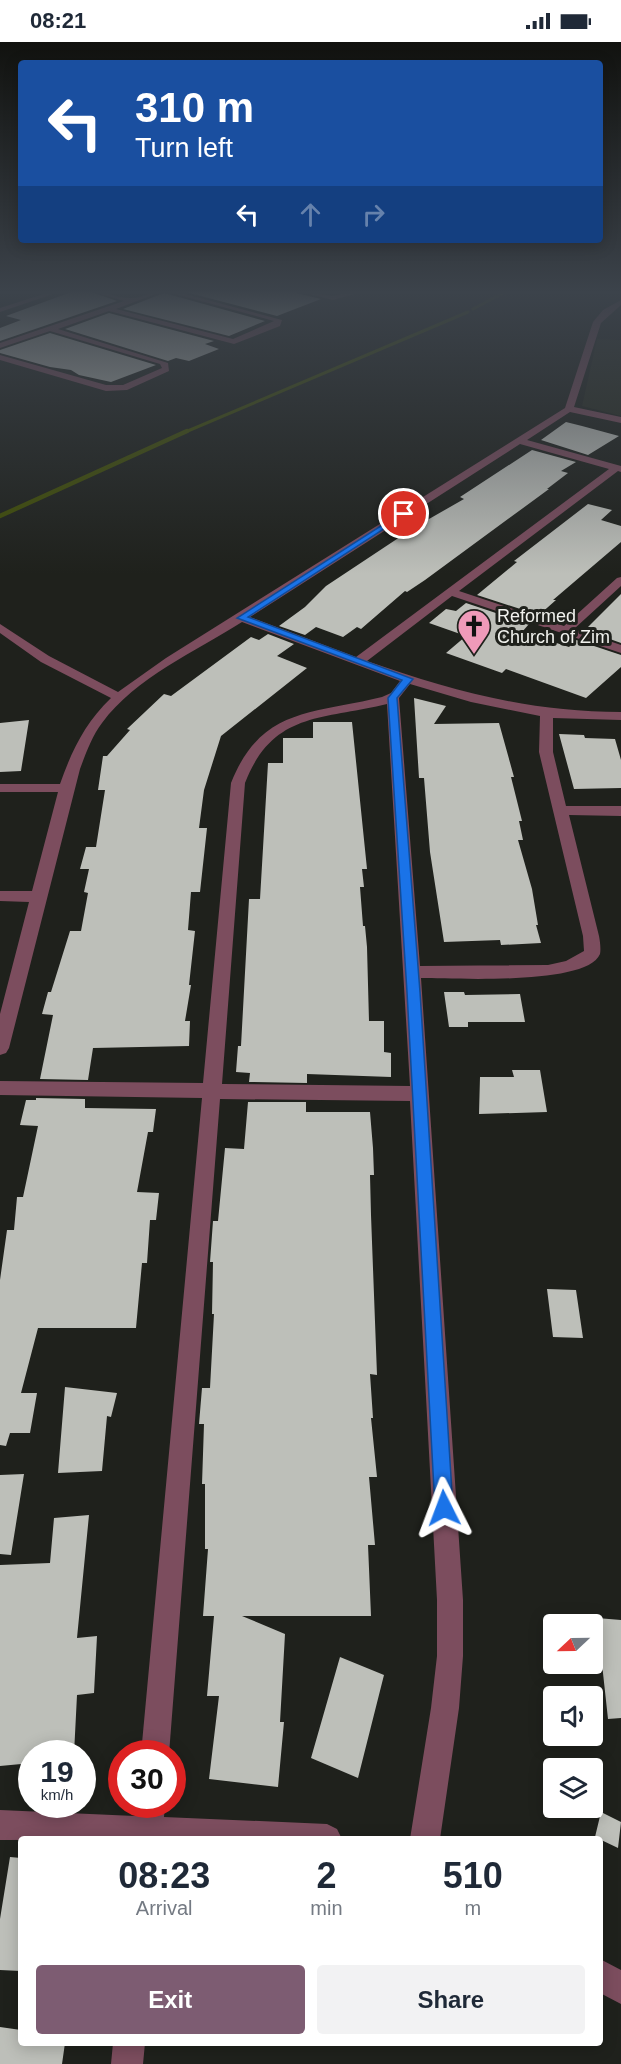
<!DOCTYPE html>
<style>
:root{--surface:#fff;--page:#f2f2f3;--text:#1f2937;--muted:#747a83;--accent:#7d5c72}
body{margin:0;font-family:Helvetica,sans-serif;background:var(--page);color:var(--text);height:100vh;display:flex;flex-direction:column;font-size:22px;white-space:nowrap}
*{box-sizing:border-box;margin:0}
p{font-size:20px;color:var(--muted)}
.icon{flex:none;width:33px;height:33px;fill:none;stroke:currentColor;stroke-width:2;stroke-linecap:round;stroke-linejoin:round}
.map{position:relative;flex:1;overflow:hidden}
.details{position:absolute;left:18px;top:1794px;width:585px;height:210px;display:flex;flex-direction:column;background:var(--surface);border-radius:6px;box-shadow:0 3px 15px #0003}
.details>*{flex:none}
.top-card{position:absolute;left:18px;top:18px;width:585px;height:183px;border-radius:6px;box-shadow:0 3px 15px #0003;background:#1a4fa0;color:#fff;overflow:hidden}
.needle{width:39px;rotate:248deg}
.tools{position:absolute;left:543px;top:1572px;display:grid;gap:12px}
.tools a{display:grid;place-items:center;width:60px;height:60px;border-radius:6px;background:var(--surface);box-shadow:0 3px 15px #0003;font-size:30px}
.speed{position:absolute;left:18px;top:1698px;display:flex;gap:12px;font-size:30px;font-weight:700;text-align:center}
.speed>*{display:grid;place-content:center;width:78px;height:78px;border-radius:50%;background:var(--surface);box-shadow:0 3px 15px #0003;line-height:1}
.speed small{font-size:15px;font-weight:400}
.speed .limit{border:9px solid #d22;background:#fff;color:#111}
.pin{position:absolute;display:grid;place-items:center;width:51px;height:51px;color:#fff;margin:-26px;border:3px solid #fff;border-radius:50%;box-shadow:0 2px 6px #0007}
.me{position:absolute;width:66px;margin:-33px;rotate:357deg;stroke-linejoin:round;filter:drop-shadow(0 0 4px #0008)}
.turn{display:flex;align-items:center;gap:21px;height:126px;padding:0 18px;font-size:27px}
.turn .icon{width:78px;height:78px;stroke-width:2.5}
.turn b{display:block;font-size:42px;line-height:51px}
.lanes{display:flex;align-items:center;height:57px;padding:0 18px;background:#0003;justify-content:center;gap:30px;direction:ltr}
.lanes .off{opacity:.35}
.eta{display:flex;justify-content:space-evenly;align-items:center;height:102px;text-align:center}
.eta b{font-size:36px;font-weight:700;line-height:42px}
.primary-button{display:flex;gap:12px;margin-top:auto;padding:12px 18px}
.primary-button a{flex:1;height:69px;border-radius:6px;background:var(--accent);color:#fff;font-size:24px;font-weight:700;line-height:69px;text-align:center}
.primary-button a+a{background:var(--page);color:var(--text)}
.status{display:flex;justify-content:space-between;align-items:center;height:42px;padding:0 30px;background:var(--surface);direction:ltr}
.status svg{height:16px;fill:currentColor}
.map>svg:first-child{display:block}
</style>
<div class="status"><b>08:21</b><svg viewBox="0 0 49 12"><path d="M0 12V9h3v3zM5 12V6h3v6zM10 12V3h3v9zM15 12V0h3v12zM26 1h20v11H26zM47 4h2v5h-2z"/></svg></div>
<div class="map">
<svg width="621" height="2022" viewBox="0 0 621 2022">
<rect width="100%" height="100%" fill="#1f211c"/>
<!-- built -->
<path fill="#282b20" d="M597,297L621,298V374L582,364Z"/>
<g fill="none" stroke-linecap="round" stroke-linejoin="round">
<!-- stream-far1 -->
<path stroke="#424f06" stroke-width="3" d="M473,267L507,249
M183,391L468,270"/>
<!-- stream -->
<path stroke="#424f06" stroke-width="4.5" d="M0,474L187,389"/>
</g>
<!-- building -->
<path fill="#bdbfb9" d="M74,249H89L117,259L0,299V286L21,278L6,274Z
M182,249H295L296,251L321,257L277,274Z
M164,251L265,279L229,294L123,267Z
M109,271L214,299L205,302L219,307L189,319L176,316L168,319L65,287Z
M50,291L156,323L111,340L79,333L71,328L50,325L0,311V308Z
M566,380L582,384L619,394L588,413L541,398Z
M532,408L576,420L561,429L568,431L547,447H549L425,538L407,550L405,549L361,587L357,585L343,595L316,585L305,593L279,584L305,565L326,544L415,485L464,457L460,455Z
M588,462L612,468L601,478L621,484V500L553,558H556L539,573L477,553L517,520L514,519Z
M621,552V601L585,588Z
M466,561L529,582L522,590L569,605L576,598L621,613V625L586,656L506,627L502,631L446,611L466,594L429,581L446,567L456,569Z
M268,592L294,602L277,614L307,626L221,694L204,748L199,786H207L200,850H191L188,888L195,889L189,943H191L185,979H190L189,1004L93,1006L88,1038L40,1037L53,973L42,972L48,950H51L70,889H81L88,851L84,850L89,827H80L86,805H96L105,748H98L103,714H107L130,688L127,687L164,652L171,654L251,595L259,598Z
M414,656L446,664L434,682L499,681L514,735H511L522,779H519L523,798H518L532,847L538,883H536L541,901L501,903L500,898L444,900L430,810L424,736H419Z
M29,678L21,729L0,730V681Z
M313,680H352L367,827H362L364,845H360L363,884H365L367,905L369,979H384V1010L391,1011V1035L307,1032V1041L249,1040L250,1031L236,1030L238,1004H241L249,857H260L268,721H283V696H313Z
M559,692L584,693L585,696L615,697L621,718V746L574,747Z
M444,950H464L465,953L520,952L525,980H468V985H449Z
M512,1028H540L547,1070L479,1072L480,1035H514Z
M36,1056L85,1057V1066L156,1067L153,1090H148L137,1150L159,1151L156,1178H150L147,1221H142L136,1286H38L21,1351H37L30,1391H10L6,1404L0,1403V1238L7,1188H14L17,1155H23L38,1084L20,1083L26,1058H36Z
M248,1060H306V1070H370L373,1106L374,1133H370L371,1173L377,1333L370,1332L373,1376H371L377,1435H369L375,1503H368L371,1574H242L285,1592L280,1680H284L278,1745L209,1737L219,1654H207L214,1574H203L208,1507H205V1442H202L204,1382H199L202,1346H210L214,1272H212L213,1220H210L213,1179H218L225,1106L244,1107Z
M547,1247L576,1248L583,1296L553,1295Z
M65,1345L117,1351L111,1375L107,1374L102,1429L58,1431Z
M24,1432L11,1513L0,1512V1433Z
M89,1473L77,1596L97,1594L94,1651L77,1653L74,1712H32V1721L0,1724V1523L50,1521L54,1476Z
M597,1576L621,1578V1676L608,1677Z
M340,1615L384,1633L358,1736L311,1716Z
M601,1770L621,1780L618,1806L595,1795Z
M10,1815L21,1816V1929L0,1928V1877Z
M0,1985L21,1988V2001H65L62,2022H0Z"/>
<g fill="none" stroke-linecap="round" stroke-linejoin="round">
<!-- street -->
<path fill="#7c4d5e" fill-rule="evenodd" d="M53,249H62L0,270V266Z
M91,249C104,249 116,256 130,256C141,257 152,249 163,249L116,267L233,297L274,279L164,249H174L282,278L280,284L234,302L109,269L58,287L168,321L169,329L127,348L106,349L0,318V313L106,343H123L162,326L160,322L50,289L0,306V301L124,259Z
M297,249L333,254L355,249H365L333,258Z
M621,258V263L601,281L574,365L621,375V381L570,370L527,398L621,424V430L618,429L459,549L564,584L617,536L621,535V544L574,587L621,603V611L452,554L367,619C452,649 530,670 621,670V678L553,676V710L566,764H621V774L569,773L599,894C600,899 601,907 600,912C587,944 452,936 421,936L463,1558V1614L459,1666L440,1797H410L431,1666L437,1614V1558L410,1059L220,1057L169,1712H141L202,1056L0,1053V1039L203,1041L231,741C261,665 313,672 382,655L391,651L400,639L242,580C195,610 136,635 102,681C92,694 86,711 80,727L9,1006L6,1011L0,1013V972L29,860L0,859V849H32L58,750H0V742H60C72,708 85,681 111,656L41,620L0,591V582L49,614L118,650L166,616L565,366L593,280L603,268ZM520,402L609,427L356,615L250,575ZM410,642L471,660L540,674L539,710L583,894L584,909L566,919L548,923L420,924L399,656ZM387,662L410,1044L222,1042L245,741C273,669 323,678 387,662Z
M137,1762H165L164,1775L327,1782L337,1787L342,1797L0,1798V1768L135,1774Z
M600,1917L621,1928V1962L600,1951Z
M113,2001H145L143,2022H111Z"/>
</g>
<!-- sky -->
<linearGradient id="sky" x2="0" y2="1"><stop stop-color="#11120f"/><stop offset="0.47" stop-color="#3c434b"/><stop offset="1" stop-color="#3c434b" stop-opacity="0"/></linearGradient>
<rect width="621" height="532" fill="url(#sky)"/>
<!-- route -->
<path fill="#1a73e8" stroke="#114b97" stroke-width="1.5" d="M401,471L407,472L248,575L413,637L397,656L420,950L453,1466L451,1473L444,1476L438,1473L435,1466L407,950L388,656L402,638L237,576Z"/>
<!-- icons -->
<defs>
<symbol id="church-pin" viewBox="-11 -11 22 30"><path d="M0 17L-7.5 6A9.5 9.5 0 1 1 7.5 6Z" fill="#ef9ab9" stroke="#1f211c"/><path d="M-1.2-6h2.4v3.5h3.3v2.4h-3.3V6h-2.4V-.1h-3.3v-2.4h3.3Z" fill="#111"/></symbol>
</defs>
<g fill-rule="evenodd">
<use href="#church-pin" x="455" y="565" width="38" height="52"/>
</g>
<g text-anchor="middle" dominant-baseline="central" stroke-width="6" stroke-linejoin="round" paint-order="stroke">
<!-- far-poi labels -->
<g font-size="18" fill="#f1f2ee" stroke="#1f211c" text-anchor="start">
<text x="497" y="574">Reformed<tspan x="497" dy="21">Church of Zim</tspan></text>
</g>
</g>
</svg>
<div class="tools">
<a><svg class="needle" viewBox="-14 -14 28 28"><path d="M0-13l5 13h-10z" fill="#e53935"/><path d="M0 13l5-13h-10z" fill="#747a83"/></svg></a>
<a><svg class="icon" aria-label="sound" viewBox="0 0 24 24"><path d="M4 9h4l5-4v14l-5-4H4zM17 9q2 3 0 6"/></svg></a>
<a><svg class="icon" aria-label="layers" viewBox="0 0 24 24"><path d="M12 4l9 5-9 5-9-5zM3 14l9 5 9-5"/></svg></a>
</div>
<div class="speed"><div>19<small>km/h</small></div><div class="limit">30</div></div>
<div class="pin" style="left:404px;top:472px;background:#d93025"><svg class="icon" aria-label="arrive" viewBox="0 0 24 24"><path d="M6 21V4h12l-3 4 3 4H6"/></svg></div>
<svg class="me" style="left:444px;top:1466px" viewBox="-20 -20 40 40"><path d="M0-17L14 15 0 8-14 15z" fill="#1a73e8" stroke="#fff" stroke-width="4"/></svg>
<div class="top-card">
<div class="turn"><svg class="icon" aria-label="left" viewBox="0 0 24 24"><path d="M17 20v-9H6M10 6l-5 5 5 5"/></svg><div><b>310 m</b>Turn left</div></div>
<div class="lanes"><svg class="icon" aria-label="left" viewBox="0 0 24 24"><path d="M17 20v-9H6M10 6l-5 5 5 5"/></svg><svg class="icon off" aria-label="ahead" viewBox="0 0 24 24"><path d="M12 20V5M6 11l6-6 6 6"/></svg><svg class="icon off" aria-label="right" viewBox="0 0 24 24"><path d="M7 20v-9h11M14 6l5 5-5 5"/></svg></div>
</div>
<section class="details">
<div class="eta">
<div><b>08:23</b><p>Arrival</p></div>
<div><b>2</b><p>min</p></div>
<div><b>510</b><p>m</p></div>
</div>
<div class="primary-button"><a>Exit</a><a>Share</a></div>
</section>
</div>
